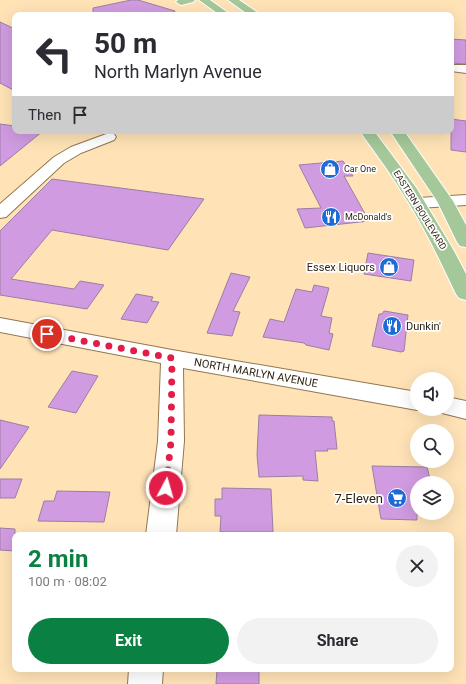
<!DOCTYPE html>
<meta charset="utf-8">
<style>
:root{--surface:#fff;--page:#f2f2f3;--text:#2b2b33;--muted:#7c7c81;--accent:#0b8043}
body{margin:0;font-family:Roboto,sans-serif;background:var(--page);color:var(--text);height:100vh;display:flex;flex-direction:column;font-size:15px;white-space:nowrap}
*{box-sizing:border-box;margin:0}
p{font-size:13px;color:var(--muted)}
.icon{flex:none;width:22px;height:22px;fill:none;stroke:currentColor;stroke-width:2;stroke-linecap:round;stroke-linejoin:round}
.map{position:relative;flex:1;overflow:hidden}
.sheet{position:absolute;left:12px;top:532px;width:442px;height:140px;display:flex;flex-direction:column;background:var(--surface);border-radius:8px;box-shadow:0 4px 16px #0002}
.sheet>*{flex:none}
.hud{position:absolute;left:12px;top:12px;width:442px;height:122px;border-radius:8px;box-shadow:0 4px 16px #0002;background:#fff;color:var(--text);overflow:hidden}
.tools{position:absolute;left:410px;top:372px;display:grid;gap:8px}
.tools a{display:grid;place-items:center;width:44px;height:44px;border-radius:50%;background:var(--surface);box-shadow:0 4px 16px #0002;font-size:20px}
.pin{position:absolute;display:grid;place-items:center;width:34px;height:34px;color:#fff;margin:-17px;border:2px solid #fff;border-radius:50%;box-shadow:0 1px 4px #0007}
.me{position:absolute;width:44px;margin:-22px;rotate:6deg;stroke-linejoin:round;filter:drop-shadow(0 0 3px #0008)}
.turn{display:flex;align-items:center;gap:14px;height:84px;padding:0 16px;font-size:18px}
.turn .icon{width:52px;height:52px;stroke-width:2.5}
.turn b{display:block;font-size:28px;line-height:34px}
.then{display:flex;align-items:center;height:38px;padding:0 16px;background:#0003;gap:8px;font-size:15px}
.round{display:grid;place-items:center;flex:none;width:42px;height:42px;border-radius:21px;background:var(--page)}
.summary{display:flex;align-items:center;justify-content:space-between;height:68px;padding:0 16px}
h1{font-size:24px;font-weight:700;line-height:30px;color:var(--accent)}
.button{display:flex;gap:8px;margin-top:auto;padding:8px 16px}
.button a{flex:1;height:46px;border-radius:24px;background:var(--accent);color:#fff;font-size:16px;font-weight:700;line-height:46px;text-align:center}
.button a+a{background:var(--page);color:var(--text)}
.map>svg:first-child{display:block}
</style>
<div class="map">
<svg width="466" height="684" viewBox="0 0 466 684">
<rect width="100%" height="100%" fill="#ffe3b7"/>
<!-- building -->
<path fill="#d09be0" stroke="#9b7ea4" d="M131,0H138L175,11L174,15H93V8Z
M0,22L15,29V91L0,83Z
M451,39L466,40V64L451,63Z
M451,119L466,121V152L451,150Z
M0,124L15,126V131H43L0,166Z
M343,161L353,176H344L369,221L305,228L297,209L321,208L299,165Z
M52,179L204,199L168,250L52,230L11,279L74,289L80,281L104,285L87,309L0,295V231Z
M368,253L414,260L411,281L364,274Z
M231,273L250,277L233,311L240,312L232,336L207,333Z
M314,285L329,288L321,316L332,318L329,333L333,334L329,350L306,345L304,343L263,337L270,319L284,322L296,289L312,292Z
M136,294L153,297L151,301L159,302L147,323L121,319Z
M384,311L408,315L404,351L401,352L372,346L379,314H382Z
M72,371L98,376L76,413L48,407Z
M259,415L332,417V421H334L337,449H327L328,451H315L318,481L303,480V476L259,477L257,455Z
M0,420L29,427L0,469Z
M372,466L427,467L431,483H417V520L381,519Z
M0,479H22L15,498H0Z
M222,488L271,489L273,532H220L221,516H215V499H222Z
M57,491L110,492L104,522L38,521L44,501H54Z
M0,528L15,529V551L0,550Z
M217,669H259V684H216Z"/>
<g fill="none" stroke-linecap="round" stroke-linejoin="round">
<defs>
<path id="minor" d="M451,65H466V73L451,71Z
M109,133L114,134L116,137L114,140L81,153L64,163L6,217L0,218V204L54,157L71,147Z
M466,195V205L418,208L412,207L410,203L412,199L418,198Z
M0,318L172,350L417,392V409H420L417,410L183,368L184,441L176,535H146L158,441L161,363L0,332Z
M447,397L466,401V419L438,412L436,409H447Z
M129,669H163L162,684H128Z"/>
<path id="major" d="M178,0H195L193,2L181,5L176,2Z
M199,0H210L231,15H220Z
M228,0H239L261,15H249Z
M360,131H374L417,189L454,251L466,274V300L459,298L456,294C439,258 422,222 400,189C388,169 373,150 360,131Z
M390,131H404L453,201L466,225V247L460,246L457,242L437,201Z"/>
</defs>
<!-- minor casing -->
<use href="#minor" stroke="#91774f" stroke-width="2"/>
<!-- major casing -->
<use href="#major" stroke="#fff" stroke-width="2"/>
<!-- minor -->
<use href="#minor" fill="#fff" fill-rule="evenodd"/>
<!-- major -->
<use href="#major" fill="#a4c899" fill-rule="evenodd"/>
</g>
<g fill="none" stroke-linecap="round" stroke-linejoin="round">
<!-- route -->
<path stroke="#e11d48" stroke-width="7" stroke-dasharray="0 12.6" d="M47,334L172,358L171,441L166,488"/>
</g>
<!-- icons -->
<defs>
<symbol id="shop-disc" viewBox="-11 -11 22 22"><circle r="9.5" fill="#1f6bd6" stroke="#fff"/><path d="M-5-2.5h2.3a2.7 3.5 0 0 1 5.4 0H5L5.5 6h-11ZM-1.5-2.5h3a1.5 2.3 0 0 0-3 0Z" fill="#fff"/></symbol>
<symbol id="restaurant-disc" viewBox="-11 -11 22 22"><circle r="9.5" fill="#1f6bd6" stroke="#fff"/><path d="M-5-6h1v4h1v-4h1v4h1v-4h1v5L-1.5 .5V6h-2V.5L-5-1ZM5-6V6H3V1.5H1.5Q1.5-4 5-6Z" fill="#fff"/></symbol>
<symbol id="supermarket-disc" viewBox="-11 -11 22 22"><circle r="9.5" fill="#1f6bd6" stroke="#fff"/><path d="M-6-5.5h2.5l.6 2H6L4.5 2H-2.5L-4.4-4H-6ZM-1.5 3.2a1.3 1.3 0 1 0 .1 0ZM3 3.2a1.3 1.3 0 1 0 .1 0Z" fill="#fff"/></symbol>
</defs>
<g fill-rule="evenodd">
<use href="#shop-disc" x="319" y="158" width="22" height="22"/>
<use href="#restaurant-disc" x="320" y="206" width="22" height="22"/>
<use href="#shop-disc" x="378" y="256" width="22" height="22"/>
<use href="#restaurant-disc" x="381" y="315" width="22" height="22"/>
<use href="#supermarket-disc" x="386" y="487" width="22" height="22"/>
</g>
<g text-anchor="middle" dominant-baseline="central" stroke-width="3.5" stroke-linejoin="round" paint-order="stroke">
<!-- far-poi labels -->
<g font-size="9" fill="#302515" stroke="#fff" text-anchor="start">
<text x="344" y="169">Car One</text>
<text x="345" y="217">McDonald's</text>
</g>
<!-- far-street labels -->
<g font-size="9" fill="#302515" stroke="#fff">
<text transform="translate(420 210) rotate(58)">EASTERN BOULEVARD</text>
</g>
<!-- poi labels -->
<g font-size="11" fill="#302515" stroke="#fff" text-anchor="end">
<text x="375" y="267">Essex Liquors</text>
<text x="406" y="326" text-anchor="start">Dunkin'</text>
</g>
<!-- street labels -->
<g font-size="11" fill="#302515" stroke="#fff">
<text transform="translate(256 373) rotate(10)">NORTH MARLYN AVENUE</text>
</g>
<!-- near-poi labels -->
<g font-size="13" fill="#302515" stroke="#fff" text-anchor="end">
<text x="383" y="498">7-Eleven</text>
</g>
</g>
</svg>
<div class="tools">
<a><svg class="icon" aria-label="sound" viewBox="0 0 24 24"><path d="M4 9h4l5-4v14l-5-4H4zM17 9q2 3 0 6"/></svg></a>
<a><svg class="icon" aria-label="search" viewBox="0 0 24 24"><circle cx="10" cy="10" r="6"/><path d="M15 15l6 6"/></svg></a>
<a><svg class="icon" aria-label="layers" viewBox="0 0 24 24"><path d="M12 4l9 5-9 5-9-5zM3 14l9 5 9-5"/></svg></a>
</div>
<div class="pin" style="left:47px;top:334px;background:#d93025"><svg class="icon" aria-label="arrive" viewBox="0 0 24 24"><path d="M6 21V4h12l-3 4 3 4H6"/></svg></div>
<svg class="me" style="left:166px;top:488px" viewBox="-20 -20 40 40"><circle r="17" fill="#e11d48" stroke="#fff" stroke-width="3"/><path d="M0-11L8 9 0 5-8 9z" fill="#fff"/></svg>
<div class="hud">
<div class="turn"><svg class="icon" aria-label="left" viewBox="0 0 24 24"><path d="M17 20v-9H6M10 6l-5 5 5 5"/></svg><div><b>50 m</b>North Marlyn Avenue</div></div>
<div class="then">Then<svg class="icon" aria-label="arrive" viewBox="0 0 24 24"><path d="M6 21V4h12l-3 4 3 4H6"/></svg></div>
</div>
<section class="sheet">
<div class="summary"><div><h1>2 min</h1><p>100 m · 08:02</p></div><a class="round"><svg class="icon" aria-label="close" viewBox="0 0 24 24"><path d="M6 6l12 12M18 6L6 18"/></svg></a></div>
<div class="button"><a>Exit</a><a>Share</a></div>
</section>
</div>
